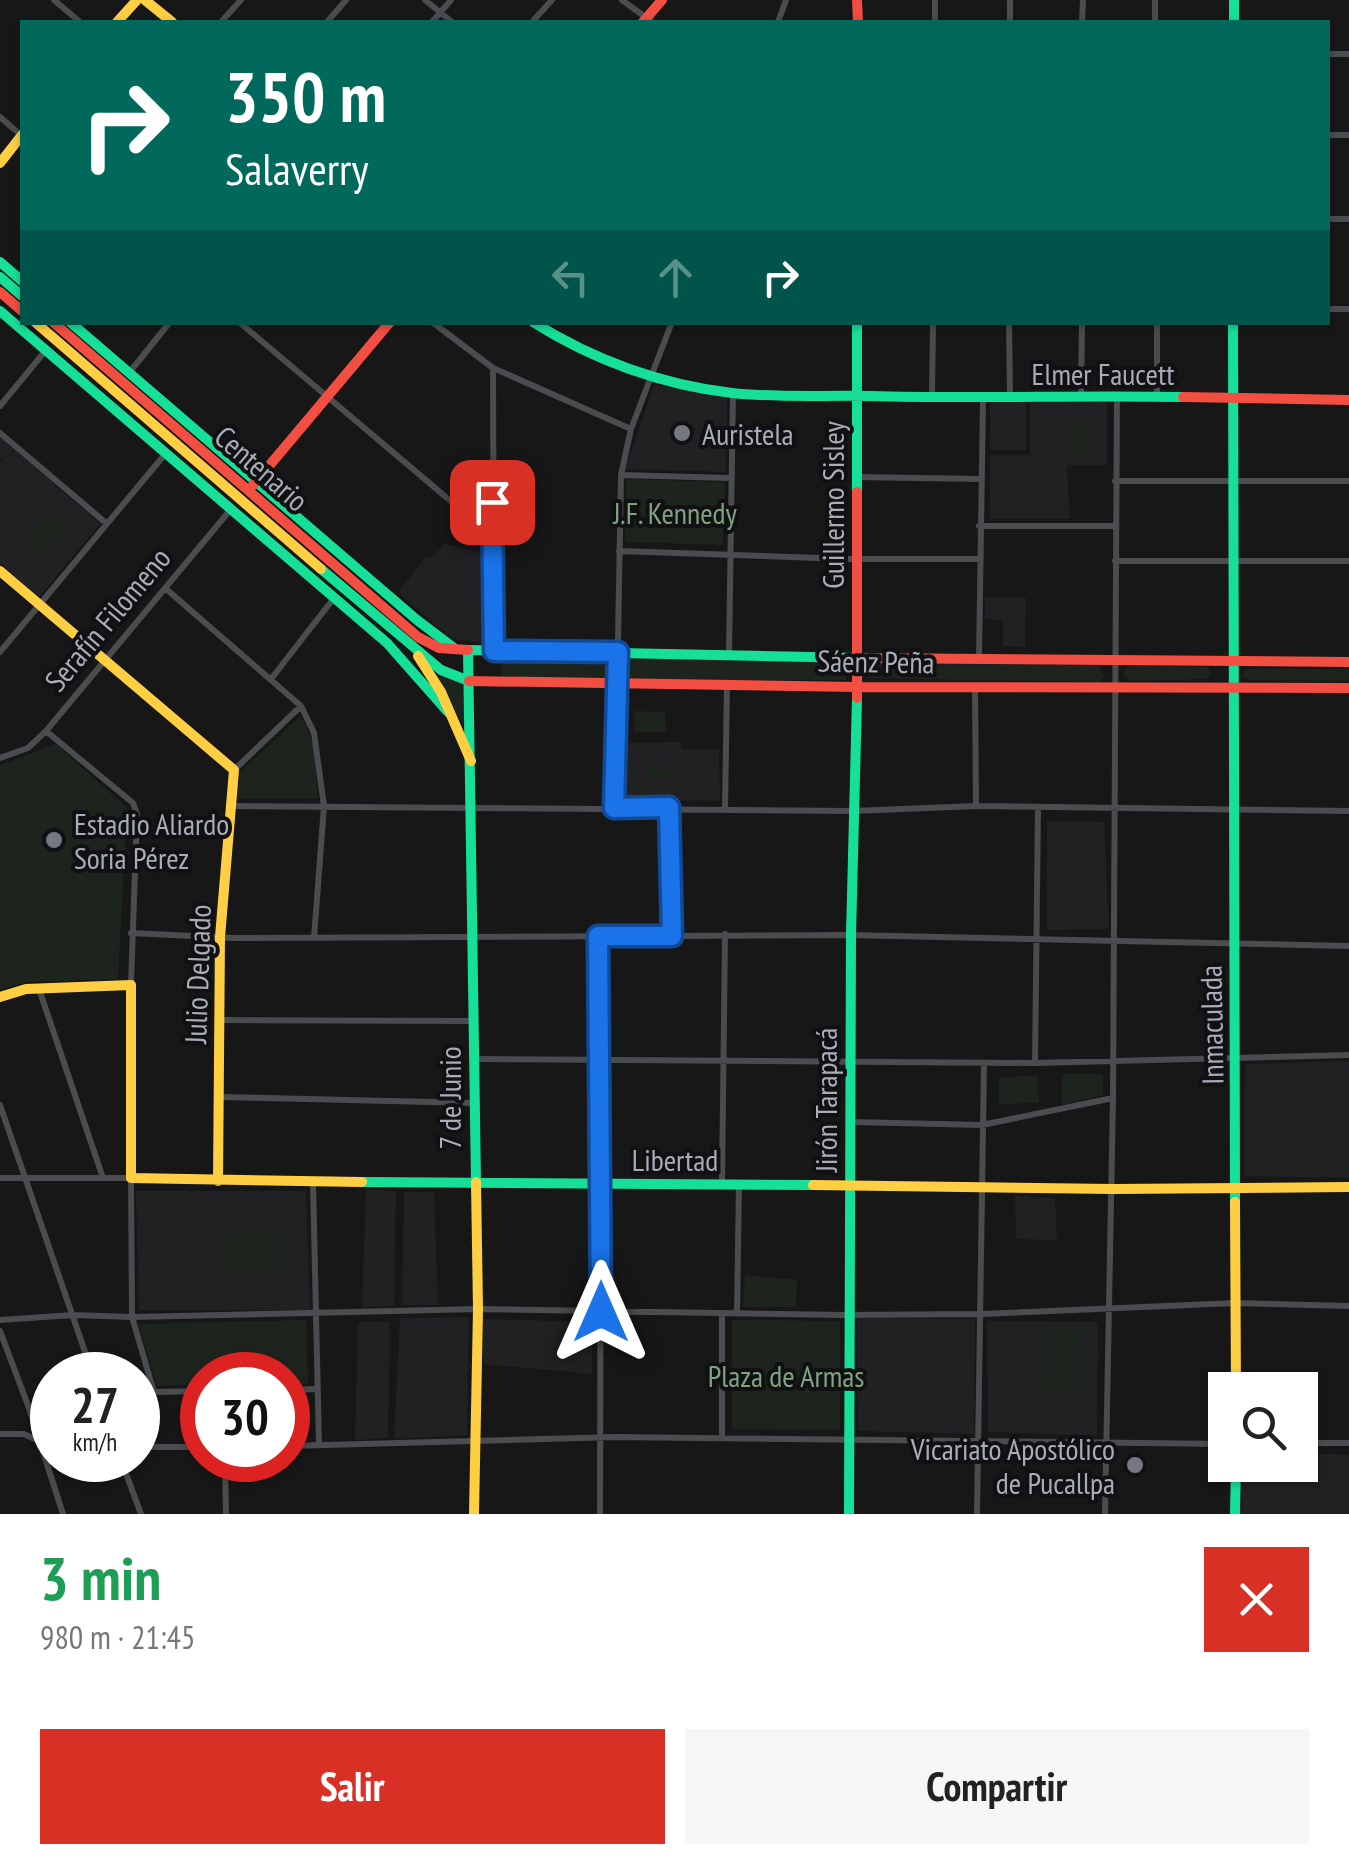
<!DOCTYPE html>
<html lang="es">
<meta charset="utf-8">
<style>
:root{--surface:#fff;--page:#f6f6f6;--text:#222;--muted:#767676;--accent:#d93025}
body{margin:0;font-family:"PT Sans Narrow",sans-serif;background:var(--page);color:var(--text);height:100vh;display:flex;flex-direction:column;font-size:38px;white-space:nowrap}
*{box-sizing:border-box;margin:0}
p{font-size:32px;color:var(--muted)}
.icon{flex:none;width:55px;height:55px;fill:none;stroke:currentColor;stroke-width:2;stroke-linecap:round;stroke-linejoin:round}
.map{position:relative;height:1514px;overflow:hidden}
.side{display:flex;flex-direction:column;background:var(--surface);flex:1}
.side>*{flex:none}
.top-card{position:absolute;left:20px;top:20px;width:1310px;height:305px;border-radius:0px;box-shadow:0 2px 8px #0004;background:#00695c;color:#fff;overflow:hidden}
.tools{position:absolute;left:1208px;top:1372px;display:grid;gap:20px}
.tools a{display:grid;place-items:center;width:110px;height:110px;border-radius:0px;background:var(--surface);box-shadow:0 2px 8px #0004;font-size:50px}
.speed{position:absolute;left:30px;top:1352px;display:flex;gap:20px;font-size:50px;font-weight:700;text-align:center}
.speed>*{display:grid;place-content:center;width:130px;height:130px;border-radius:50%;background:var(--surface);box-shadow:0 2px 8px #0004;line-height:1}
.speed small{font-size:25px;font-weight:400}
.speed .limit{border:15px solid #d22;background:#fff;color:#111}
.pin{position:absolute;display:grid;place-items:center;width:85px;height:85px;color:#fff;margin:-42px;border-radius:20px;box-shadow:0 5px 15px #0006}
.me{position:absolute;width:110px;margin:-55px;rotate:0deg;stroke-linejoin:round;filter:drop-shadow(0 0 8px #0008)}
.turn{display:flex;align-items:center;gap:35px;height:210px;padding:0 40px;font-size:45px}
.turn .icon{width:130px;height:130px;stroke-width:2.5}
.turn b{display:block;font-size:70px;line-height:85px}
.lanes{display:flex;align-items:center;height:95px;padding:0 40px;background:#0003;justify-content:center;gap:50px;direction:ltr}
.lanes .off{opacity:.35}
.round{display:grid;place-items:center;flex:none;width:105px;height:105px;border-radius:0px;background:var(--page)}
.summary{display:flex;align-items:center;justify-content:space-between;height:170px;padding:0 40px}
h1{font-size:60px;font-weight:800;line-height:75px;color:#1e9e55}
.cta{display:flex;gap:20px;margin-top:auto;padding:20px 40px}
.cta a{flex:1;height:115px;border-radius:0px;background:var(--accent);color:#fff;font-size:40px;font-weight:800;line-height:115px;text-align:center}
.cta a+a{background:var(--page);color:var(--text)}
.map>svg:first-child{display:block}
</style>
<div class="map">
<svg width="1349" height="1514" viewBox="0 0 1349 1514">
<rect width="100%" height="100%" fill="#171717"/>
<!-- built -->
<path fill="#212123" d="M654,385L727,396L726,472L625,469Z
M990,401H1026V450H990Z
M1030,402H1107V465H1067L1070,519H990V455H1030Z
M0,437L13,449L8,457L15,450L100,524L39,597L0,563V461L5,463L0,458Z
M445,544L486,553L487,644L450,638L398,592L427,556L430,558Z
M985,597L1026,598L1025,647L1003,646V620L985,619Z
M681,742V749L719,750L720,801L622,800V743Z
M1047,821L1104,822L1109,929L1047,930Z
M1349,1061V1178L1244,1176L1245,1064Z
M366,1189L396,1191L394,1306L362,1307Z
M136,1191H306L310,1310H139Z
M404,1192H434L438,1305H402Z
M1015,1196L1055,1198L1057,1240L1016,1239Z
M469,1317L467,1435L394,1439L400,1318Z
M857,1318L975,1319L974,1434L858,1431Z
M482,1319L592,1322V1374L484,1364Z
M987,1321L1098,1322L1097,1436L988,1432Z
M358,1322H390L388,1438L355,1440Z
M1300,1453L1349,1455V1514H1241L1244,1465H1300Z"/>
<!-- green -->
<path fill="#1d241e" d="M1069,423L1090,424L1092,458H1071Z
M626,479L725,482L723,545L625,542Z
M50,511L68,528L43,556L24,540Z
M501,656L609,657V679L502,677Z
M624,658L846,662V680H620Z
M858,664L1098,665L1104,676L1100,682L859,678Z
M1129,665L1208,667L1211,675L1207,679L1130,681L1123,673Z
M1248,669H1349V681L1249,680L1243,677L1244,671Z
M434,673L464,683V726Z
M634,711L665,712L666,732H635Z
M299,717L304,720L314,748L318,799H237L240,772Z
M56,744L127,808L118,979L26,982L0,990V765Z
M646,765L675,766V780H645Z
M1062,1074H1103V1095L1062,1105Z
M1037,1075L1039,1103L999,1104V1078Z
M279,1232L280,1274L220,1271V1235Z
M745,1275L797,1280L796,1307H743Z
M306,1320L308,1384H288V1375H202V1385L157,1386L138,1324Z
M732,1320L840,1321V1430L732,1429Z
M1044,1329L1081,1330L1078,1395L1042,1394Z"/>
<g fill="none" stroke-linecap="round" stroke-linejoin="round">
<!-- street -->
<path stroke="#4b4c50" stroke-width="6" d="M54,0L80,22
M425,0L452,22
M622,0L652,22
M1155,0V22
M221,22L241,0
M327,22L346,0
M432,22L451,0
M532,22L552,0
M778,22L786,0
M935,22V0
M1010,22V0
M1082,22L1083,0
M1328,54H1349
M0,117L22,136
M1328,135H1349
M1328,219H1349
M1328,309H1349
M239,322L492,536
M432,322L493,368L631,429
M1009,322L1010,397
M493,368L494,651
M129,373L170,322
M1081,395L1082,322
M1157,396V322
M932,397L933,322
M0,406L46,350
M0,433L106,523
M621,475L731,478
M857,477L980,479
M1115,481H1349
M979,526H1115
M619,551L849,559H979
M1115,561H1349
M165,588L301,706L314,733L324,806L314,938
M0,652L166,453
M729,653L733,393
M979,658L983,399
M271,679L334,598
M975,688L976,806
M46,731L133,803L137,814L131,985
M0,758L28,748L46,731L231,509
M234,770L301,706
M232,806L853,811L976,806L1349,811
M669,807L672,936
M615,808L621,475L631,429L672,322
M725,808L727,685
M131,933L233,938L848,935L1349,946
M597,936L601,1058L600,1514
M39,989L103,1178
M219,1020L474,1021
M474,1059L1035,1063L1349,1055
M1035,1063L1038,807
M219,1097L474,1103
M0,1105L93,1375
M851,1122L982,1125L1113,1098
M0,1178H131L132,1317L154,1392L202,1391
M313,1183L319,1445
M722,1184L725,934
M737,1314L739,1184
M0,1320L73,1315L132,1317L478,1309L844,1315L982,1314L1235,1303L1349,1306
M0,1331L29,1408L63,1514
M288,1390L316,1389
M0,1434H24L52,1447
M722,1438V1315
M1300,1443H1349
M288,1446L615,1437L1225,1444
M138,1447H202
M121,1460L141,1514
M225,1460L226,1514
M977,1514L984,1063
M1105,1514L1113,1098L1117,396"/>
<!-- fast -->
<path stroke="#16e098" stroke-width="10" d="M1234,0V22
M0,262L22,281
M0,277L22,296
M0,311L387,643L448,712
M70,322L417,620L454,648
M533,322C593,360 662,385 732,393C777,398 825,395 870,396C974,399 1078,395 1183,397
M857,322V492
M1233,322L1235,1202
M321,569L441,670L469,681
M468,650L476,1182
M468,650L859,658
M362,1182L813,1185
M849,1514L851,935L857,698
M1235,1514L1236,1465"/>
<!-- slow -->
<path stroke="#ffcf43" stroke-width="10" d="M145,0L172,22
M117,22L137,0
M0,163L22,135
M35,322L321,569
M0,571L234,770L220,937L218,1181
M418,656L441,692L471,761
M0,997L26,989L131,985V1178L362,1182
M813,1185L1114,1189L1349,1187
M1235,1202L1236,1390
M474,1514L478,1309L476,1182"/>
<!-- jam -->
<path stroke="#f24e42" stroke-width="10" d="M857,0L858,22
M643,22L662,0
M0,292L22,311
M53,322L418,637L439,648L468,650
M1183,397L1349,400
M253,485L390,322
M859,658L1349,662
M469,681L857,687V492
M857,698V687L1349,688"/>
</g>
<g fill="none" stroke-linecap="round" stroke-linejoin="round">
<defs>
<path id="route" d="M492,502L494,651L618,652L614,808L669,807L672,936H598L601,1312"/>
</defs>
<!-- route casing -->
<use href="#route" stroke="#114b97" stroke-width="25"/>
<!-- route -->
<use href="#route" stroke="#1a73e8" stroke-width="18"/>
</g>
<!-- markers -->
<g fill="#757880" stroke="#111113" stroke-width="4">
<circle cx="682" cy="433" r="10"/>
<circle cx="54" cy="840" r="10"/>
<circle cx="1135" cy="1465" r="10"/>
</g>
<g text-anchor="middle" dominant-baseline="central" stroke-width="8" stroke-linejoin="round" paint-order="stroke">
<!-- street labels -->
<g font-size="30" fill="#a8adb8" stroke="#111113">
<text x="1103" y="373">Elmer Faucett</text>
<text transform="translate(262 468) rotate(41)">Centenario</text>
<text transform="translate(832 505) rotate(-90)">Guillermo Sisley</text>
<text transform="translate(107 619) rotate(-50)">Serafín Filomeno</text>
<text transform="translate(876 661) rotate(1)">Sáenz Peña</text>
<text transform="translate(197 974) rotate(-88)">Julio Delgado</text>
<text transform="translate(1211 1025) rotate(-91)">Inmaculada</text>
<text transform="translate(449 1098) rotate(-90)">7 de Junio</text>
<text transform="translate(825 1100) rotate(-90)">Jirón Tarapacá</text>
<text x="675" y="1159">Libertad</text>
</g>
<!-- poi labels -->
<g font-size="30" fill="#a8adb8" stroke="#111113" text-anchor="start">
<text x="702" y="433">Auristela</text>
<text x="74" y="823">Estadio Aliardo<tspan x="74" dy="34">Soria Pérez</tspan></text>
<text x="1115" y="1448" text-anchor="end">Vicariato Apostólico<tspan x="1115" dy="34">de Pucallpa</tspan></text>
</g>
<!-- park labels -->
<g font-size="30" fill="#7fa381" stroke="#111113">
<text x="675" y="512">J.F. Kennedy</text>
<text x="786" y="1375">Plaza de Armas</text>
</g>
</g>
</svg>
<div class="tools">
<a><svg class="icon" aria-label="search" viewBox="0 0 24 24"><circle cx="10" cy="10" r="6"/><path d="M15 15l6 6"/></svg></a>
</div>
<div class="speed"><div>27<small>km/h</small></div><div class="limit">30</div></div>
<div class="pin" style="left:492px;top:502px;background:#d93025"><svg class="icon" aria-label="arrive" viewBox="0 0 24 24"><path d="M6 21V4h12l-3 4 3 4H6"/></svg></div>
<svg class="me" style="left:601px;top:1312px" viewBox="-20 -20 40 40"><path d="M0-17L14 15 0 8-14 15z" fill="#1a73e8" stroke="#fff" stroke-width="4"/></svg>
<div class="top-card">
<div class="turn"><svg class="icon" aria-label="right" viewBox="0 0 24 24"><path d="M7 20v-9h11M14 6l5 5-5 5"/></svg><div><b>350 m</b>Salaverry</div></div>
<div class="lanes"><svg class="icon off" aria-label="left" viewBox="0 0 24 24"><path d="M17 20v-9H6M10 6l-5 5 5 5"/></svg><svg class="icon off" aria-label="ahead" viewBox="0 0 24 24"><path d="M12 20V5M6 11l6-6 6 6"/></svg><svg class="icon" aria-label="right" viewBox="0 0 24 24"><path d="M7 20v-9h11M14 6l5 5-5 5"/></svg></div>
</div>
</div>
<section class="side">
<div class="summary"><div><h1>3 min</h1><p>980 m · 21:45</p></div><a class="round" style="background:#d93025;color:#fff"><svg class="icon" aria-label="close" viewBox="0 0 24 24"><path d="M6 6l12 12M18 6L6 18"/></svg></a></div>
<div class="cta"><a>Salir</a><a>Compartir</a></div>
</section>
